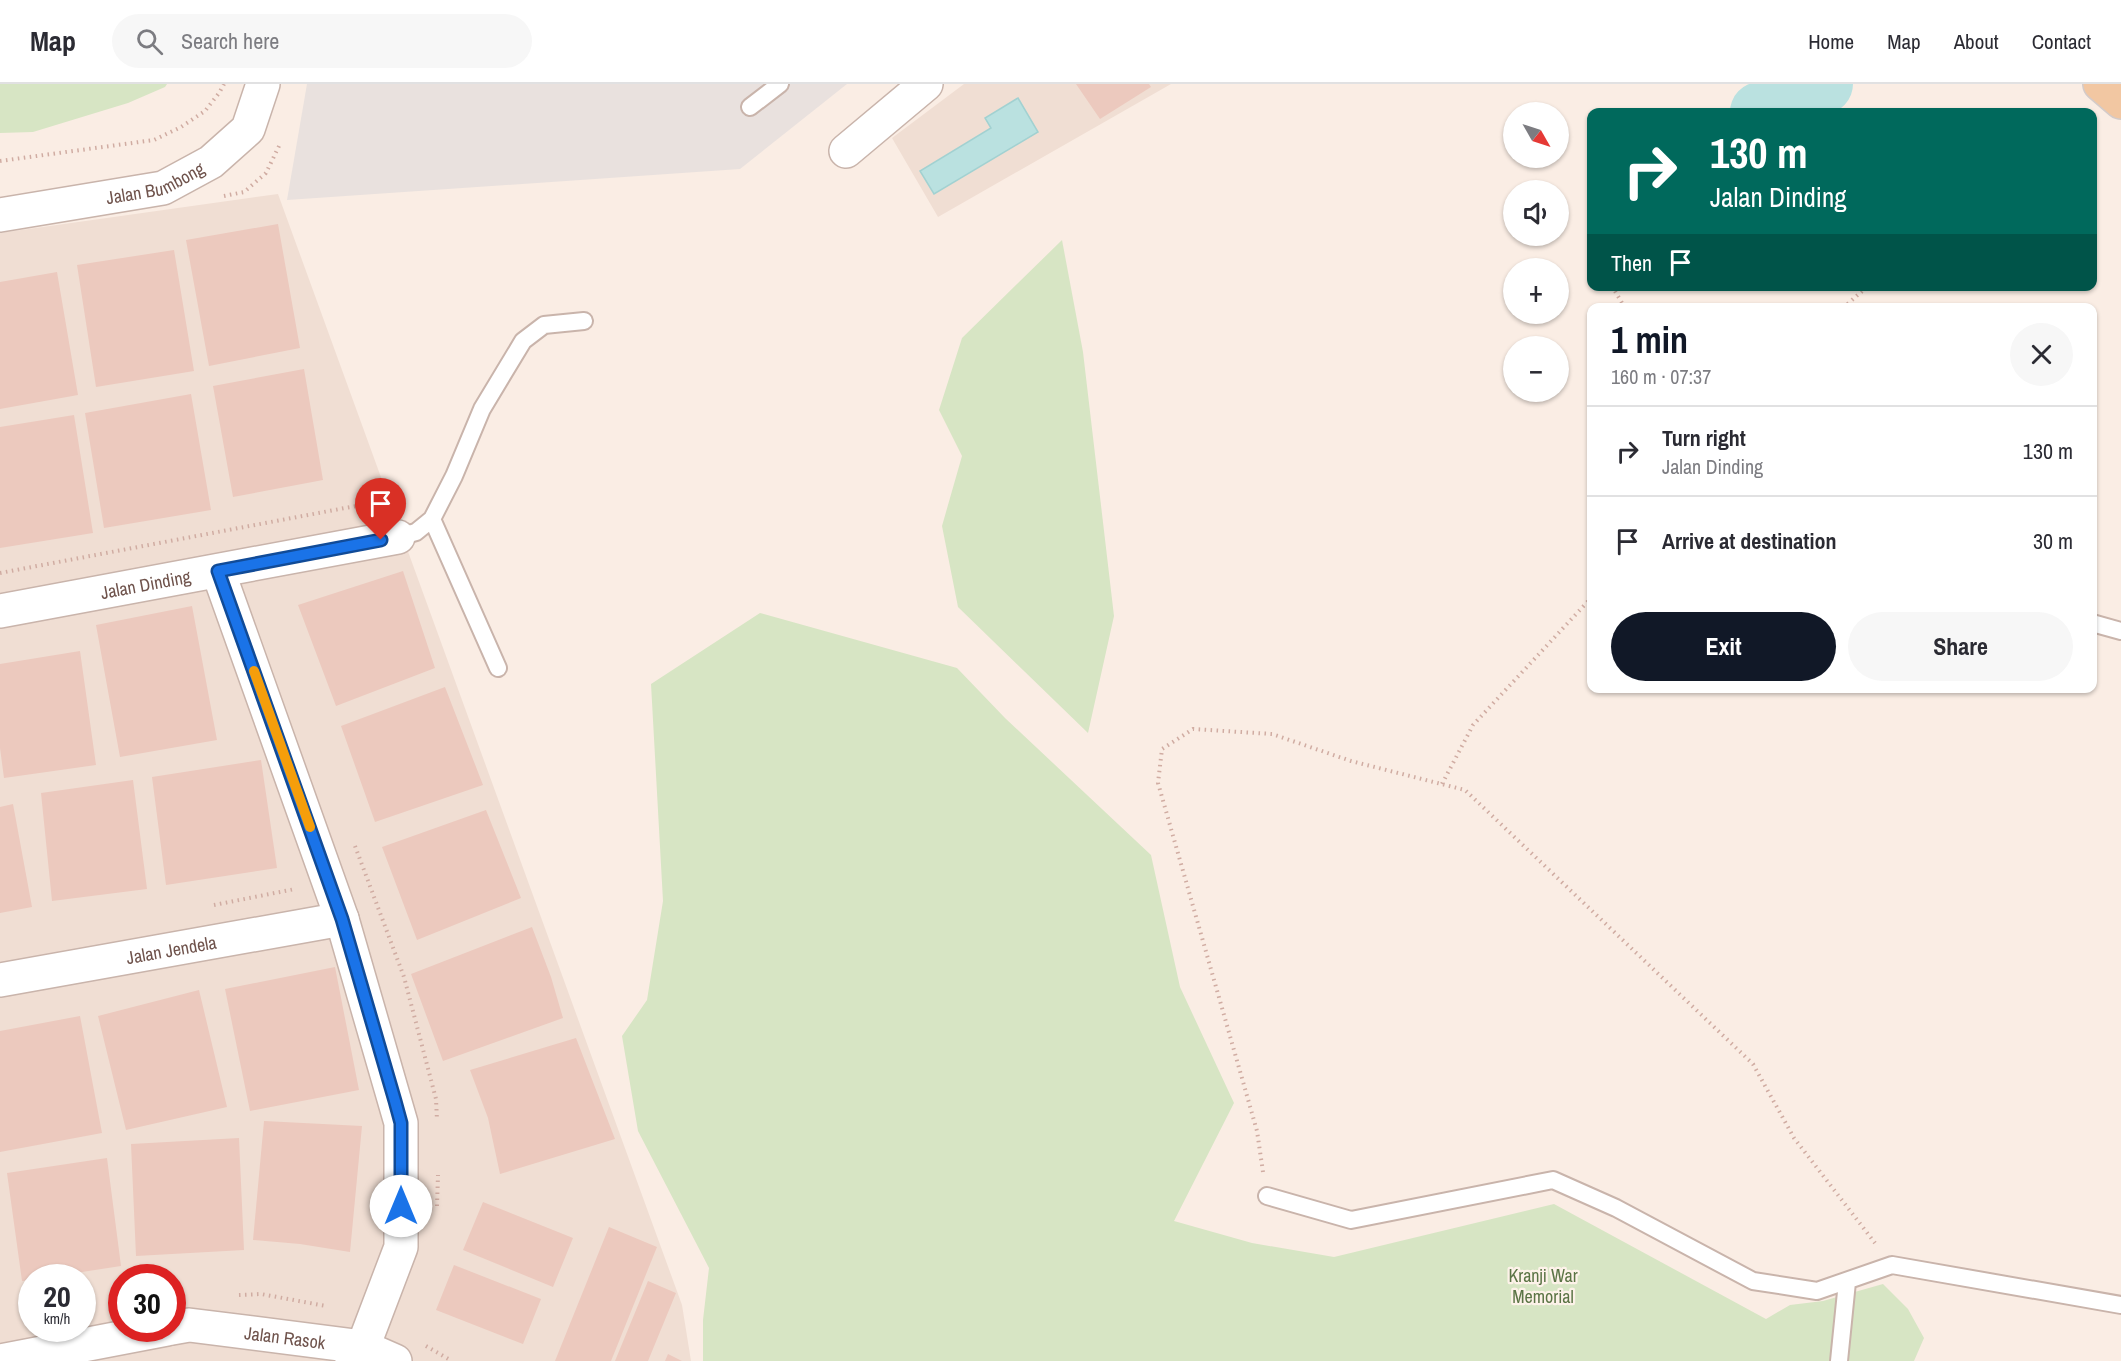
<!DOCTYPE html>
<meta charset="utf-8">
<style>
:root{--surface:#fff;--page:#f7f7f7;--text:#2b2b33;--muted:#7c7c81;--line:#e1e1e2;--accent:#111827}
body{margin:0;font-family:"Archivo Narrow",sans-serif;background:var(--page);color:var(--text);height:100vh;display:flex;flex-direction:column;font-size:22px;white-space:nowrap}
*{box-sizing:border-box;margin:0}
p{font-size:20px;color:var(--muted)}
.icon{flex:none;width:33px;height:33px;fill:none;stroke:currentColor;stroke-width:2;stroke-linecap:round;stroke-linejoin:round}
.map{position:relative;flex:1;overflow:hidden}
.drawer{position:absolute;left:1587px;top:219px;width:510px;height:390px;display:flex;flex-direction:column;background:var(--surface);border-radius:12px;box-shadow:0 2px 4px #0004}
.drawer>*{flex:none}
.top-card{position:absolute;left:1587px;top:24px;width:510px;height:183px;border-radius:12px;box-shadow:0 2px 4px #0004;background:#00695c;color:#fff;overflow:hidden}
.needle{width:39px;rotate:129deg}
.fabs{position:absolute;left:1503px;top:18px;display:grid;gap:12px}
.fabs a{display:grid;place-items:center;width:66px;height:66px;border-radius:50%;background:var(--surface);box-shadow:0 2px 4px #0004;font-size:30px}
.speed{position:absolute;left:18px;top:1180px;display:flex;gap:12px;font-size:30px;font-weight:700;text-align:center}
.speed>*{display:grid;place-content:center;width:78px;height:78px;border-radius:50%;background:var(--surface);box-shadow:0 2px 4px #0004;line-height:1}
.speed small{font-size:15px;font-weight:400}
.speed .limit{border:9px solid #d22;background:#fff;color:#111}
.pin{position:absolute;display:grid;place-items:center;width:51px;height:51px;color:#fff;margin:-62px -26px;border-radius:50% 50% 50% 0;rotate:-45deg;box-shadow:0 0 6px #0007}
.pin .icon{rotate:45deg}
.me{position:absolute;width:66px;margin:-33px;rotate:0deg;stroke-linejoin:round;filter:drop-shadow(0 0 4px #0008)}
.turn{display:flex;align-items:center;gap:21px;height:126px;padding:0 24px;font-size:27px}
.turn .icon{width:78px;height:78px;stroke-width:2.5}
.turn b{display:block;font-size:42px;line-height:51px}
.then{display:flex;align-items:center;height:57px;padding:0 24px;background:#0003;gap:12px;font-size:22px}
.round{display:grid;place-items:center;flex:none;width:63px;height:63px;border-radius:32px;background:var(--page)}
.overview{display:flex;align-items:center;justify-content:space-between;height:102px;padding:0 24px}
h1{font-size:36px;font-weight:700;line-height:45px;color:var(--accent)}
.button{display:flex;gap:12px;margin-top:auto;padding:12px 24px}
.button a{flex:1;height:69px;border-radius:36px;background:var(--accent);color:#fff;font-size:24px;font-weight:700;line-height:69px;text-align:center}
.button a+a{background:var(--page);color:var(--text)}
ul{padding:0;list-style:none}
li{display:flex;align-items:center;gap:18px;height:90px;padding:0 24px;border-top:2px solid var(--line)}
li div{flex:1}
li b{display:block;font-size:22px}
li em{font-style:normal}
header{display:flex;align-items:center;gap:36px;box-sizing:border-box;height:84px;padding:0 30px;background:var(--surface);border-bottom:2px solid var(--line)}
header strong{font-size:28px}
nav{display:flex;gap:33px;margin-inline-start:auto;font-size:21px}
.search{width:420px;height:54px;background:var(--page);display:flex;align-items:center;gap:15px;box-sizing:border-box;padding:0 21px;border-radius:33px;color:var(--muted);font-size:22px}
.map>svg:first-child{display:block}
</style>
<header>
<strong>Map</strong>
<div class="search"><svg class="icon" aria-label="search" viewBox="0 0 24 24"><circle cx="10" cy="10" r="6"/><path d="M15 15l6 6"/></svg>Search here</div>
<nav><a>Home</a><a>Map</a><a>About</a><a>Contact</a></nav>
</header>
<div class="map">
<svg width="2121" height="1277" viewBox="0 0 2121 1277">
<rect width="100%" height="100%" fill="#faede4"/>
<!-- residential -->
<path fill="#f0ded3" fill-rule="evenodd" d="M964,0H1171L938,133L892,54Z
M278,110L682,1221L691,1277H0V149ZM32,1194H82V1245H32ZM122,1194H172V1245H122Z"/>
<!-- industrial -->
<path fill="#e9e1de" d="M307,0H847L740,85L287,116Z"/>
<!-- green -->
<path fill="#d7e5c4" d="M0,0H167L165,3L128,19L33,48L0,49Z
M1062,156L1083,268L1114,532L1088,649L958,523L942,442L962,372L939,326L962,254Z
M760,529L957,584L1005,634L1151,771L1180,903L1234,1019L1174,1137L1252,1159L1334,1173L1554,1120L1766,1235L1790,1221L1823,1217L1883,1200L1908,1225L1924,1254L1914,1277H703V1236L709,1184L638,1047L622,952L647,916L663,817L651,600Z"/>
<!-- water -->
<path fill="#bae1e0" stroke="#a2d1d1" stroke-width="1.5" d="M1018,14L1038,48L934,110L920,87L991,44L985,34Z"/>
<g fill="none" stroke-linecap="round" stroke-linejoin="round">
<!-- river -->
<path stroke="#bae1e0" stroke-width="60" d="M1760,28L1823,0"/>
</g>
<!-- building -->
<path fill="#ecc9be" d="M1076,0H1149L1151,3L1100,35Z
M278,140L300,264L209,282L186,156Z
M174,166L194,287L96,303L77,181Z
M57,188L78,311L0,325V198Z
M304,285L323,396L233,413L213,302Z
M191,310L211,426L104,444L85,329Z
M74,331L93,449L0,464V343Z
M403,487L435,584L336,622L298,521Z
M192,522L217,656L120,673L96,541Z
M80,567L96,681L4,694L0,664V580Z
M445,603L483,701L375,738L341,642Z
M261,676L277,784L166,801L152,693Z
M133,696L147,805L52,817L41,709Z
M13,720L32,823L0,829V723Z
M486,726L521,814L417,856L382,763Z
M532,843L551,893L563,934L443,977L411,890Z
M335,883L359,1006L250,1027L225,905Z
M199,906L227,1023L126,1046L98,932Z
M80,932L102,1049L0,1068V947Z
M576,954L615,1055L500,1090L488,1034L470,986Z
M264,1037L362,1042L350,1168L300,1160L253,1156Z
M239,1054L244,1166L136,1172L131,1060Z
M107,1074L121,1182L43,1194H32V1196L22,1197L7,1089Z
M483,1118L573,1154L553,1203L463,1166Z
M609,1143L657,1163L611,1277H555Z
M454,1181L541,1215L523,1260L436,1226Z
M648,1197L676,1209L648,1277H615Z
M668,1270L682,1277H665Z"/>
<g fill="none" stroke-linecap="round" stroke-linejoin="round">
<defs>
<path id="service" d="M750,23L780,0
M432,435L498,584
M398,453L416,448L432,435L454,392L482,325L523,257L544,241L584,237
M2092,539L2121,547
M1267,1112L1351,1136L1553,1096L1616,1124L1753,1197L1817,1207L1892,1181L2121,1221
M1839,1277L1847,1198"/>
<g id="minor">
<path d="M846,67L926,0"/>
<path id="s1" d="M0,131L163,104L211,78L248,45L263,0"/>
<path d="M218,487L342,835L401,1039V1163L363,1263L352,1277"/>
<path id="s2" d="M0,527L398,453"/>
<path id="s3" d="M0,896L342,835"/>
<path id="s4" d="M172,1244L189,1241L363,1263L395,1277"/>
<path d="M0,1277L167,1245"/>
</g>
<path id="primary" d="M2100,0L2121,18"/>
</defs>
<!-- service casing -->
<use href="#service" stroke="#c9b4ab" stroke-width="20"/>
<!-- minor casing -->
<use href="#minor" stroke="#c9b4ab" stroke-width="36"/>
<!-- primary casing -->
<use href="#primary" stroke="#d4cbc9" stroke-width="36"/>
<!-- path -->
<path stroke="#d0aca2" stroke-width="4" stroke-dasharray="1.5 4.5" stroke-linecap="butt" d="M0,77L154,56L181,43L205,27L219,9L224,0
M224,112L244,108L266,89L279,62
M1612,202L1625,224
M1843,224L1868,202
M0,489L345,424L393,416V421
M1442,700L1473,641L1592,513
M355,762L404,893L436,1015L437,1036
M214,821L295,805
M1263,1088L1257,1047L1158,699L1162,665L1193,645L1272,650L1351,677L1465,706L1753,980L1794,1054L1875,1159
M437,1122L438,1091
M239,1211L261,1210L326,1222
M426,1262L452,1277"/>
<!-- service -->
<use href="#service" stroke="#fff" stroke-width="16"/>
<!-- minor -->
<use href="#minor" stroke="#fff" stroke-width="33"/>
<!-- primary -->
<use href="#primary" stroke="#f2c7a2" stroke-width="33"/>
</g>
<g fill="none" stroke-linecap="round" stroke-linejoin="round">
<defs>
<path id="route" d="M381,456L218,487L342,835L395,1017L401,1039V1122"/>
</defs>
<!-- route casing -->
<use href="#route" stroke="#114b97" stroke-width="15"/>
<!-- route -->
<use href="#route" stroke="#1a73e8" stroke-width="10"/>
<!-- slow -->
<path stroke="#f59e0b" stroke-width="10" d="M254,587L310,743"/>
</g>
<g text-anchor="middle" dominant-baseline="central" stroke-width="4.5" stroke-linejoin="round" paint-order="stroke">
<!-- street labels -->
<g font-size="18" fill="#6f534c" stroke="#fdf2e9">
<text stroke="none"><textPath href="#s1" startOffset="159">Jalan Bumbong</textPath></text>
<text stroke="none"><textPath href="#s2" startOffset="148">Jalan Dinding</textPath></text>
<text stroke="none"><textPath href="#s3" startOffset="174">Jalan Jendela</textPath></text>
<text stroke="none"><textPath href="#s4" startOffset="114">Jalan Rasok</textPath></text>
</g>
<!-- park labels -->
<g font-size="18" fill="#5b7445" stroke="#fdf2e9">
<text x="1543" y="1191">Kranji War<tspan x="1543" dy="21">Memorial</tspan></text>
</g>
</g>
</svg>
<div class="fabs">
<a><svg class="needle" viewBox="-14 -14 28 28"><path d="M0-13l5 13h-10z" fill="#e53935"/><path d="M0 13l5-13h-10z" fill="#7c7c81"/></svg></a>
<a><svg class="icon" aria-label="sound" viewBox="0 0 24 24"><path d="M4 9h4l5-4v14l-5-4H4zM17 9q2 3 0 6"/></svg></a>
<a>+</a>
<a>−</a>
</div>
<div class="speed"><div>20<small>km/h</small></div><div class="limit">30</div></div>
<div class="pin" style="left:381px;top:456px;background:#d93025"><svg class="icon" aria-label="arrive" viewBox="0 0 24 24"><path d="M6 21V4h12l-3 4 3 4H6"/></svg></div>
<svg class="me" style="left:401px;top:1122px" viewBox="-20 -20 40 40"><circle r="19" fill="#fff"/><path d="M0-13L10 11 0 6-10 11z" fill="#1a73e8"/></svg>
<div class="top-card">
<div class="turn"><svg class="icon" aria-label="right" viewBox="0 0 24 24"><path d="M7 20v-9h11M14 6l5 5-5 5"/></svg><div><b>130 m</b>Jalan Dinding</div></div>
<div class="then">Then<svg class="icon" aria-label="arrive" viewBox="0 0 24 24"><path d="M6 21V4h12l-3 4 3 4H6"/></svg></div>
</div>
<section class="drawer">
<div class="overview"><div><h1>1 min</h1><p>160 m · 07:37</p></div><a class="round"><svg class="icon" aria-label="close" viewBox="0 0 24 24"><path d="M6 6l12 12M18 6L6 18"/></svg></a></div>
<ul>
<li><svg class="icon" aria-label="right" viewBox="0 0 24 24"><path d="M7 20v-9h11M14 6l5 5-5 5"/></svg><div><b>Turn right</b><p>Jalan Dinding</p></div><em>130 m</em></li>
<li><svg class="icon" aria-label="arrive" viewBox="0 0 24 24"><path d="M6 21V4h12l-3 4 3 4H6"/></svg><div><b>Arrive at destination</b></div><em>30 m</em></li>
</ul>
<div class="button"><a>Exit</a><a>Share</a></div>
</section>
</div>
